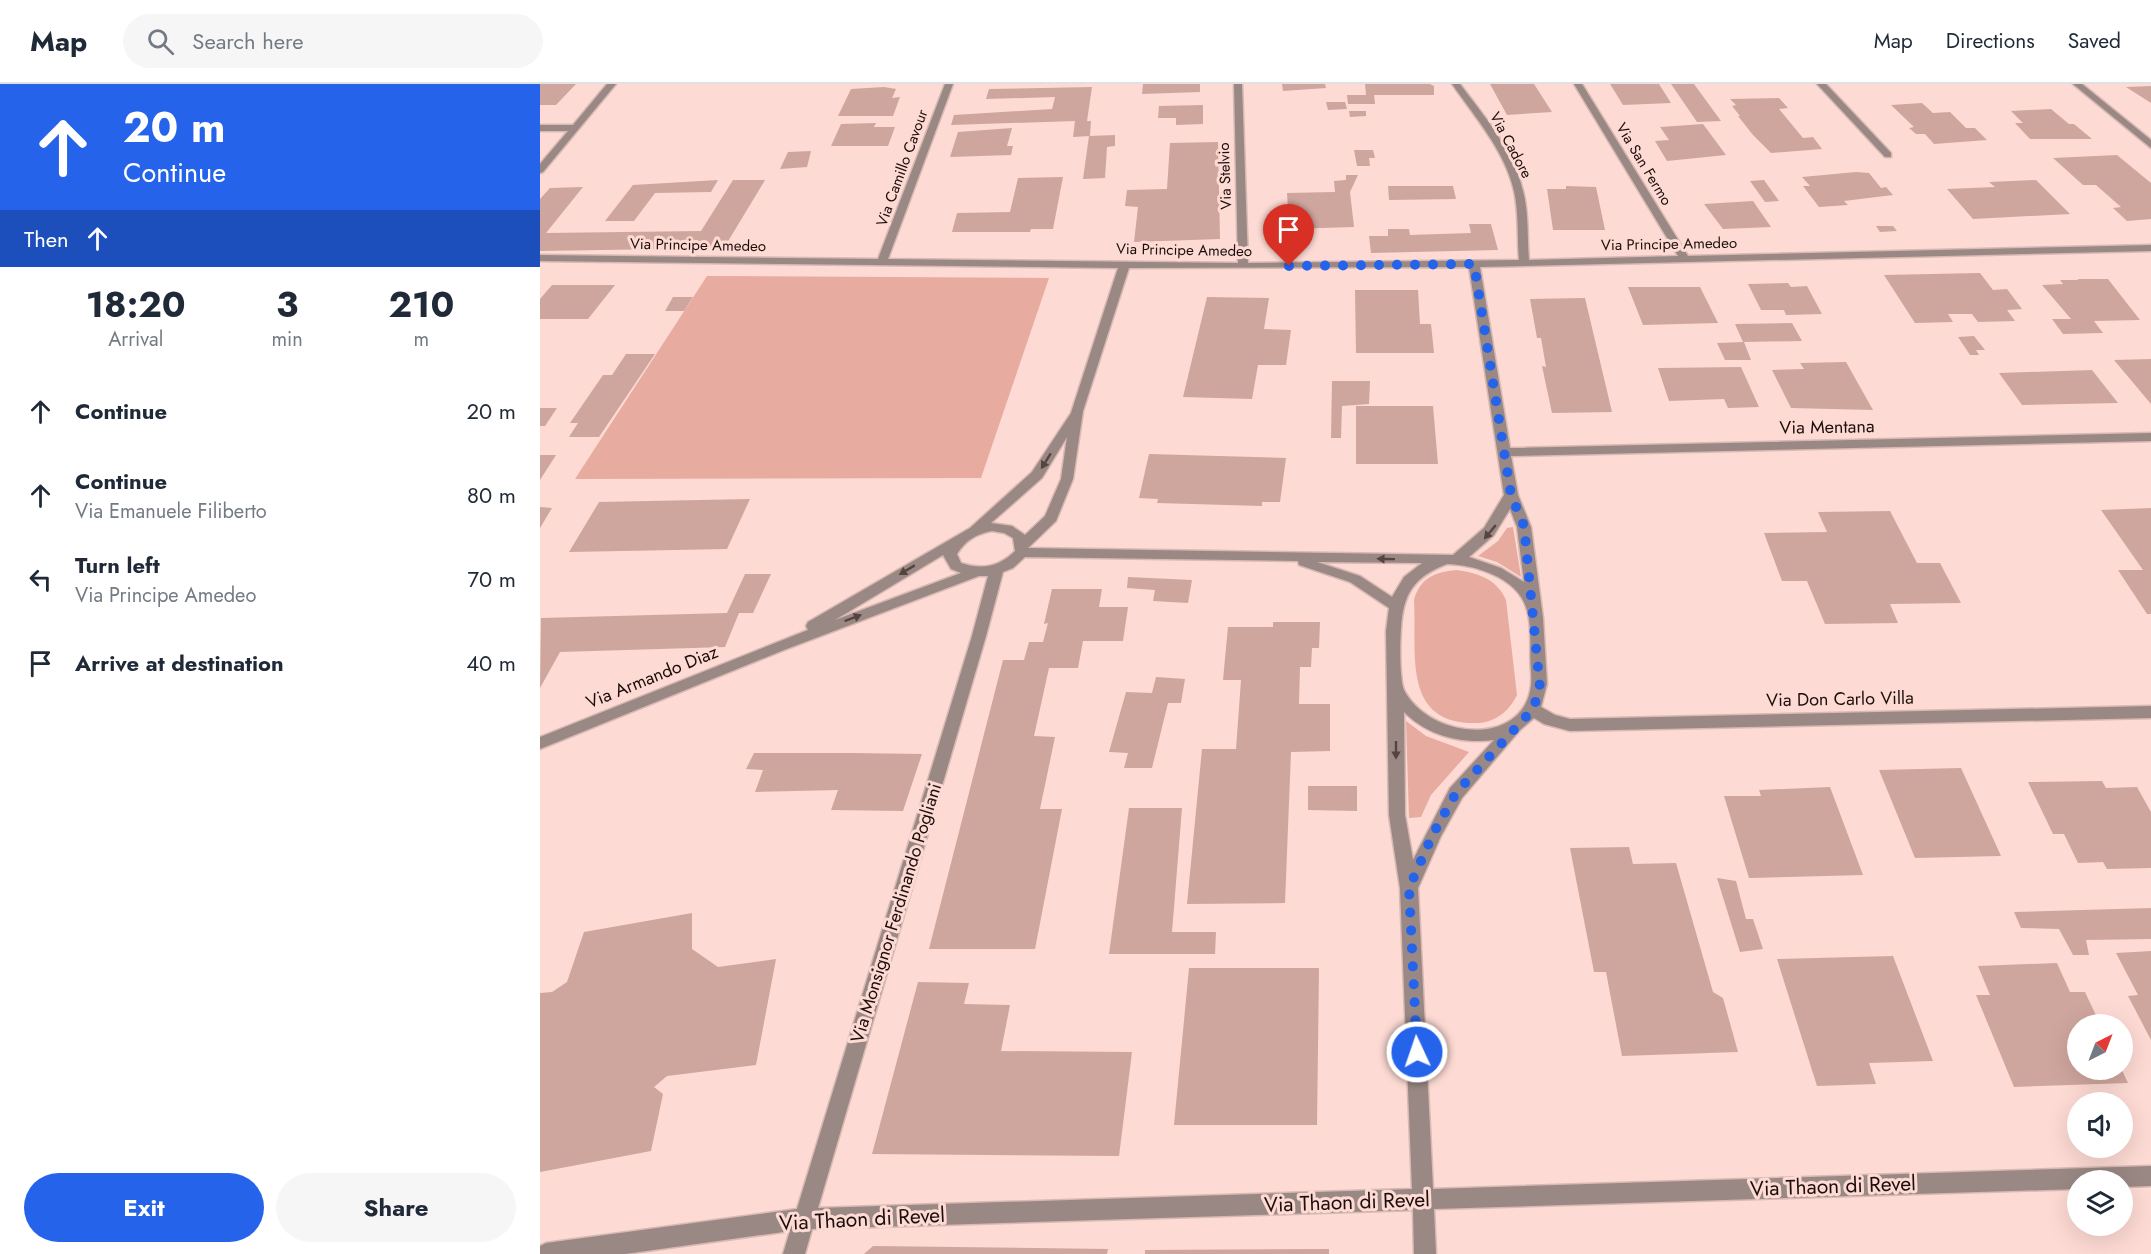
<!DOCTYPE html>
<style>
:root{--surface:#fff;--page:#f6f6f7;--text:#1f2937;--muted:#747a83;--line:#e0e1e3;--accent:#2563eb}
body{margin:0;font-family:Jost,sans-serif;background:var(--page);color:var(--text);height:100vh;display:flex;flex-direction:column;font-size:22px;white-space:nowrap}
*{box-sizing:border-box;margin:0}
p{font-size:20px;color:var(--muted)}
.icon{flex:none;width:33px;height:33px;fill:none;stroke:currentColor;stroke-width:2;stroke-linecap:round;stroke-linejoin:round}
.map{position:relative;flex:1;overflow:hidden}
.sheet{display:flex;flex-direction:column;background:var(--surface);width:540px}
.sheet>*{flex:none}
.banner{background:#2563eb;color:#fff;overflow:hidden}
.needle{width:39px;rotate:42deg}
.fabs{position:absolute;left:1527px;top:930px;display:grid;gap:12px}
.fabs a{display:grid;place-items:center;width:66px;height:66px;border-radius:50%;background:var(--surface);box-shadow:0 6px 24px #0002;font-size:30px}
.pin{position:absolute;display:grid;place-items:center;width:51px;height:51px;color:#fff;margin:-62px -26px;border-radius:50% 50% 50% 0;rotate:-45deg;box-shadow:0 0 6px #0007}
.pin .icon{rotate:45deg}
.me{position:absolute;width:66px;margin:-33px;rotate:357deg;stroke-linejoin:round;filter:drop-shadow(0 0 4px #0008)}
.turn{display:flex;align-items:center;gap:21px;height:126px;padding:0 24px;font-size:27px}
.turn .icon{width:78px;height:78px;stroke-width:2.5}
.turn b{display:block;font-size:42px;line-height:51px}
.then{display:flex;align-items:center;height:57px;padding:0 24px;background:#0003;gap:12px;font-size:22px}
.eta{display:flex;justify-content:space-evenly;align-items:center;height:102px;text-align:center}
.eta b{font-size:36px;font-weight:700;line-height:42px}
.action{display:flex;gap:12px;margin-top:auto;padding:12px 24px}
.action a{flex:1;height:69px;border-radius:36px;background:var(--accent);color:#fff;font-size:24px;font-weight:700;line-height:69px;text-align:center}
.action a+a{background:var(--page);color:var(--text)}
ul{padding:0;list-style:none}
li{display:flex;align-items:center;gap:18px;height:84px;padding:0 24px}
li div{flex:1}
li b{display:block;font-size:22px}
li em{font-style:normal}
header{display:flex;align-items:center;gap:36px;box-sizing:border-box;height:84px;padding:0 30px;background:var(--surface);border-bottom:2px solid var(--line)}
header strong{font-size:28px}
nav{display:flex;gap:33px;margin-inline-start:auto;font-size:21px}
.search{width:420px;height:54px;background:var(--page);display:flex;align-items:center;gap:15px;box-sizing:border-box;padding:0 21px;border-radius:33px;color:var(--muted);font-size:22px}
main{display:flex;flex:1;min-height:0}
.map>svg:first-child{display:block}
</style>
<header>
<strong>Map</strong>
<div class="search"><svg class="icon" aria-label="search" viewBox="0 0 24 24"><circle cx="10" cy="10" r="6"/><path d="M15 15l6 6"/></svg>Search here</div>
<nav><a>Map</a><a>Directions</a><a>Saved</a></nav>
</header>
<main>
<section class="sheet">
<div class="banner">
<div class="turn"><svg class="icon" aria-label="ahead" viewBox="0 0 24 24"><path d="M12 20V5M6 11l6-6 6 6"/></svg><div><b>20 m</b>Continue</div></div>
<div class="then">Then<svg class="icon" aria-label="ahead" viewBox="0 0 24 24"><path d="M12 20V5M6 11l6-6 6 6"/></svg></div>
</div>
<div class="eta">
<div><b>18:20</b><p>Arrival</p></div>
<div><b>3</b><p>min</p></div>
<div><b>210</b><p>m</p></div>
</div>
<ul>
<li><svg class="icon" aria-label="ahead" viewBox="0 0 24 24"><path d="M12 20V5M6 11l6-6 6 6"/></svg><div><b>Continue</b></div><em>20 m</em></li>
<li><svg class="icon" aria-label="ahead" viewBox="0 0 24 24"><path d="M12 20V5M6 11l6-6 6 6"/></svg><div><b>Continue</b><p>Via Emanuele Filiberto</p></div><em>80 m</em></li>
<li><svg class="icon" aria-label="left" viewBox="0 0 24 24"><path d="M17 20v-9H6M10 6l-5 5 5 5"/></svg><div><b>Turn left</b><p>Via Principe Amedeo</p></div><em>70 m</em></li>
<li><svg class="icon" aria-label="arrive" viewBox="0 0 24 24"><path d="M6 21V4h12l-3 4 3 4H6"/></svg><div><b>Arrive at destination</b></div><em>40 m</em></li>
</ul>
<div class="action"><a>Exit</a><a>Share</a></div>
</section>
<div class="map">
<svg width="1611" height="1170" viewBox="0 0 1611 1170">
<rect width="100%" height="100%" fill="#fddad3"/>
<!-- green -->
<path fill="#e8aba0" d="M167,192L509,194L441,394L35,395Z
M973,443L981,493L957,478L938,472L958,457L967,444Z
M916,486C938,489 957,495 966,516L977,611C969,627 956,638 938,639C861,641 877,570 874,516C880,494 895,488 916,486Z
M866,637L886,652L929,668L891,711L881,733L869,734Z"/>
<!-- building -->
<path fill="#cfa69e" d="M0,0H36L16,21H0Z
M603,0H660V8L602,10Z
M742,0H785L786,4L743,7Z
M825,0H890L894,2V11H834L835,20H808L807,11H826Z
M950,0H994L1012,28L967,31Z
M1070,0H1119L1131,19L1083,21Z
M1131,0H1154L1181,37L1157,38Z
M1611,2V19L1586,3Z
M344,3L356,5L352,14L360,13L353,32H298L311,5Z
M552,3L547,37H551L550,52L533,53L535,37L411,41L414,31L512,25L515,13L446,15L449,5Z
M1239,14L1248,24L1239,25L1263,54L1273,53L1282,65L1231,69L1213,51L1198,32H1200L1192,22L1196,21L1190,15Z
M786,18H805L807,25L788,26Z
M1382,19L1393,29L1410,28L1426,44H1435L1447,56L1394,60L1385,50H1376L1369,44L1374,43L1351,21Z
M663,21V40L636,41V34H618L619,22Z
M1511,25L1529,40H1534L1552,55H1490L1475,39H1483L1471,27Z
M809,27H826V32L810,33Z
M336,39L334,43H355L348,62H291L301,40Z
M1163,40L1186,71L1127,77L1115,57L1129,56L1120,43Z
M472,44L467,62H473L471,71L410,73L418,48Z
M575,51V62L567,63L565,94L543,95L549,52Z
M678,58L680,155L594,158L598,123L585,122L587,106L627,105L630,59Z
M814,66H833L835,74H829L830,82H817Z
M271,67L267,83L240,85L248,68Z
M1577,71L1611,99V135L1587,137L1573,124L1581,123L1556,101H1543L1513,74Z
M1316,88L1329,89L1341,104L1346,103L1353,111L1304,117L1308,121L1279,123L1263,102H1270L1262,93Z
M806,91H818L810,108L814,143L749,145L747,109L795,108L794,97L806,96Z
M523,93L513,145H491L490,148H412L417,129L470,128L478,94Z
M178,96L171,108L115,109L94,137H65L93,101Z
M193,96H225L184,164L0,167V115L10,104L43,103L6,149L161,147Z
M1224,96L1239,117L1225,118L1210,97Z
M1496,96L1530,130L1433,135L1407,105L1455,103L1449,98Z
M848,102H913L916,115L849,116Z
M1026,102L1056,103L1065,146H1013L1007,105H1026Z
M1213,117L1231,143L1183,145L1164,120Z
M929,140H951L958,166L831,169L829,152H848V145H869L870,151L931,149Z
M1336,142H1353L1357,147L1340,148Z
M1440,189L1453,206L1467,205L1482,225L1467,226L1475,237L1438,238L1432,230H1408L1413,238L1375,239L1344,191Z
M1537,195H1568L1600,236L1554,237L1563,249L1523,250L1512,235H1531L1502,201L1523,200L1520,196H1539Z
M1248,199L1251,203L1267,202L1282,230L1246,231L1244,226H1221L1208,200Z
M12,201H75L48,235H0V215Z
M1088,203H1160L1178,239L1103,241Z
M815,206H878L880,240H891L894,269H816Z
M133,213H153L144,227H125Z
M667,213L729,214L724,245L751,246L746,281H718L712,315L643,313Z
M1045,214L1072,328L1012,329L1002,282L1006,283L1001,254H997L990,215Z
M1252,239L1262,257L1203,258L1195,240Z
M1434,252L1445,266H1436L1439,271H1430L1418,253Z
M1204,258L1211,276H1185L1177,259Z
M86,270H115L59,353H29L38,339H30L63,291H72Z
M1611,275V320L1574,276Z
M1306,278L1333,326L1251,324L1232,286L1264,285L1260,279Z
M1201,283L1219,323L1188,324L1184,315L1129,317L1118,284Z
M1552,286L1578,319L1482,321L1459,289Z
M792,297H830L829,320L802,322L801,354H791Z
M816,322H893L898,380H816Z
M0,324H17L5,342H0Z
M609,370L746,374L740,418H722V422L617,419L618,415L599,414Z
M0,371H16L0,396Z
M210,415L187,465L29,468L59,418Z
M0,423L12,424L0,444Z
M1611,424V530H1607L1578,486H1603L1561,426Z
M1350,427L1377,479H1400L1421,519L1350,520L1358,539L1285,540L1267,497H1242L1224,449L1287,448L1278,428Z
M205,490H231L213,529H199L185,563L20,568L0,604L1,534L187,529Z
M588,493L652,496L648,519L613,517L615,506L587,504Z
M512,505H562L559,523H588L583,557H543L538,584H509L494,652L515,653L500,725H522L495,865H389L463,576H484L489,558H503L508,539L504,540Z
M733,538H780L779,564H772L771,583H760L759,620H790V667L751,668L745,819L647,820L662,665H696L701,596H683L688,543H733Z
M616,593L645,595L641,619H628L612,684H584L588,669L569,668L586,608L612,609Z
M214,669H312L382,670L363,727L291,726L298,706L215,708L223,686L206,685Z
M1421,684L1461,772L1375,774L1339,686Z
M1562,697L1566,704L1597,703L1611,728V784L1567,785L1563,778L1538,779L1524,750H1513L1488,698Z
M768,702H817V727L768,726Z
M1290,703L1323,791L1209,794L1184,712H1221L1219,706Z
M589,724H642L632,848H676L675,870H569Z
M1089,763L1093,780L1136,779L1173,908L1183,914L1198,968L1082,972L1066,888H1054L1030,764Z
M1177,794L1196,797L1206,835H1213L1223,865L1200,868Z
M1611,824V855L1546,856L1549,871H1533L1519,845L1481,844L1474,828Z
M152,829V865L178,883L236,875L216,981L127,992L114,1003L123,1010L111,1067L0,1088V909L12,908L27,898L44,848Z
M1611,867V956L1588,912L1598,911L1576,869Z
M1353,872L1393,977L1329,979L1336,1000L1277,1002L1237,875Z
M1517,879L1530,908H1545L1560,940H1538V986H1582L1588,999L1474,1003L1436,911H1450L1438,882Z
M649,884H779L777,1041H634Z
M378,898L429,899L424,920L470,921L461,967L592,968L579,1072L332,1070Z
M333,1162L568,1165L567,1170H324Z
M789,1165V1170H605V1166Z"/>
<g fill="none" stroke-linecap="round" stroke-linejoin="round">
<defs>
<path id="minor" d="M67,0H76L3,88L0,89V80L28,47H0V41H33Z
M405,0H413L348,175L698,179L694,0H702L708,179L979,176C977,153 979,129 974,107C965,67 935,33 912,0H920C944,32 974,67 983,107C989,129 987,153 989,176L1138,172L1034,0H1042L1148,172L1611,161V167L940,183L970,364L1611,349V357L971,372L978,411L991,443L1003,534L1007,600L1001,623L1015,631L1030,635L1611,622V634L1030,647L1004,640L994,634L980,646L922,714L901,752L878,804L893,1105L1611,1082V1102L1582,1103V1096H1538V1105L894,1125L896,1170H874L873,1126L272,1145L265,1170H243L250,1147L85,1170H0V1162L6,1159L257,1125L432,552L448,492H439L244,566L0,665V653L268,546L266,542L268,538L430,444L492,388L531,329L578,184L0,177V171L338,175ZM929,183L964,411L944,444L913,471L488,464L516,437L533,395L543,327L589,184ZM527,353L521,395L505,432L485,451L472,442L451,439L502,394ZM970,425L977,443L984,498L961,484L929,473L954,451ZM452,447L464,449L473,454L475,467C459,483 442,486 421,479L417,470C426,456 436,450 452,447ZM403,471L411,485L421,489L295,536ZM485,473L758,477L759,481L810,498L849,524L846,547L849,731L860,804L872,1105L278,1124L446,552L463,488L473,484ZM777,478L882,479L864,493L852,513L820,492ZM907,480C935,481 976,493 986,523C993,543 989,567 991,587C998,663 895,660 865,608C859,598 860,558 861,545C863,509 874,493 907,480ZM864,628C888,652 921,660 954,656L910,704L873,776L865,731Z
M1277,0H1286L1351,69V73H1345Z
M1533,0H1542L1611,56V64Z"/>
</defs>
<!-- minor casing -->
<use href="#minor" stroke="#d9b9b3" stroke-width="3"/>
<!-- minor -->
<use href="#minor" fill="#998884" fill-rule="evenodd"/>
</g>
<!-- one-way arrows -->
<defs><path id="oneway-solid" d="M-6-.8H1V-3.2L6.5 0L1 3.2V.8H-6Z" transform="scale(1.5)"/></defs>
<g fill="#544541">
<use href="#oneway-solid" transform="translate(506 377) rotate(122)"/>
<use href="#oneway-solid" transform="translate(950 448) rotate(130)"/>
<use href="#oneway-solid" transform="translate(846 475) rotate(-179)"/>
<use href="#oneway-solid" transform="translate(367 486) rotate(149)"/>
<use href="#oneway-solid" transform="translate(313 534) rotate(-21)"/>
<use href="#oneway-solid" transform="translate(856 666) rotate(90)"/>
</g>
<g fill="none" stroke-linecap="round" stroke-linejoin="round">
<!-- route -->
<path stroke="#2563eb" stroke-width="10" stroke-dasharray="0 18" d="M749,182L934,180L971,411L984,442L1000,604L993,625L916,709L893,750L869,804L877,968"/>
</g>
<g text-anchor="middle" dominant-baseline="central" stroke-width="6" stroke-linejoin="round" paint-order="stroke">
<!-- far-street labels -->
<g font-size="15" fill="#1c0e0b" stroke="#fddad3">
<text transform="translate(971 61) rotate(62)">Via Cadore</text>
<text transform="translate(1104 80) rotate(59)">Via San Fermo</text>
<text transform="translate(362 84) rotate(-70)">Via Camillo Cavour</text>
<text transform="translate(685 92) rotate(-92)">Via Stelvio</text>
<text transform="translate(1129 160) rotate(-1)">Via Principe Amedeo</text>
<text transform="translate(158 161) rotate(1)">Via Principe Amedeo</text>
<text transform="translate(644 166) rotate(1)">Via Principe Amedeo</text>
</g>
<!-- street labels -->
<g font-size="18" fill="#1c0e0b" stroke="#fddad3">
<text transform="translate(1287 343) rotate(-1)">Via Mentana</text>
<text transform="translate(112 593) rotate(-22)">Via Armando Diaz</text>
<text transform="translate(1300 615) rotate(-1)">Via Don Carlo Villa</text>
<text transform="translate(356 829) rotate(-73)">Via Monsignor Ferdinando Pogliani</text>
</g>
<!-- near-street labels -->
<g font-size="21" fill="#1c0e0b" stroke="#fddad3">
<text transform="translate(1293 1102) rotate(-2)">Via Thaon di Revel</text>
<text transform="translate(807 1118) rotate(-2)">Via Thaon di Revel</text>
<text transform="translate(322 1135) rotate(-3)">Via Thaon di Revel</text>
</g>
</g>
</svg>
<div class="fabs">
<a><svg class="needle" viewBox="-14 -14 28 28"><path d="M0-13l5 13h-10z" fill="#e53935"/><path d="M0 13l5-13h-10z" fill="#747a83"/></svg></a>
<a><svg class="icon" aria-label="sound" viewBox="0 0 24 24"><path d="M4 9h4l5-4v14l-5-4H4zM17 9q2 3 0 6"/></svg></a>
<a><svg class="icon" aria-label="layers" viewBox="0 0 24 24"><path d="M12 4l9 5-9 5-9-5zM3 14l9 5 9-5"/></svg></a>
</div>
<div class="pin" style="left:749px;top:182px;background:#d93025"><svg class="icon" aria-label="arrive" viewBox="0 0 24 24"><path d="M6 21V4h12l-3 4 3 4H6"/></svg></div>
<svg class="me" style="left:877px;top:968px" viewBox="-20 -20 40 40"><circle r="17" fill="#2563eb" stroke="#fff" stroke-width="3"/><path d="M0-11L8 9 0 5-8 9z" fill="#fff"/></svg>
</div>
</main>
